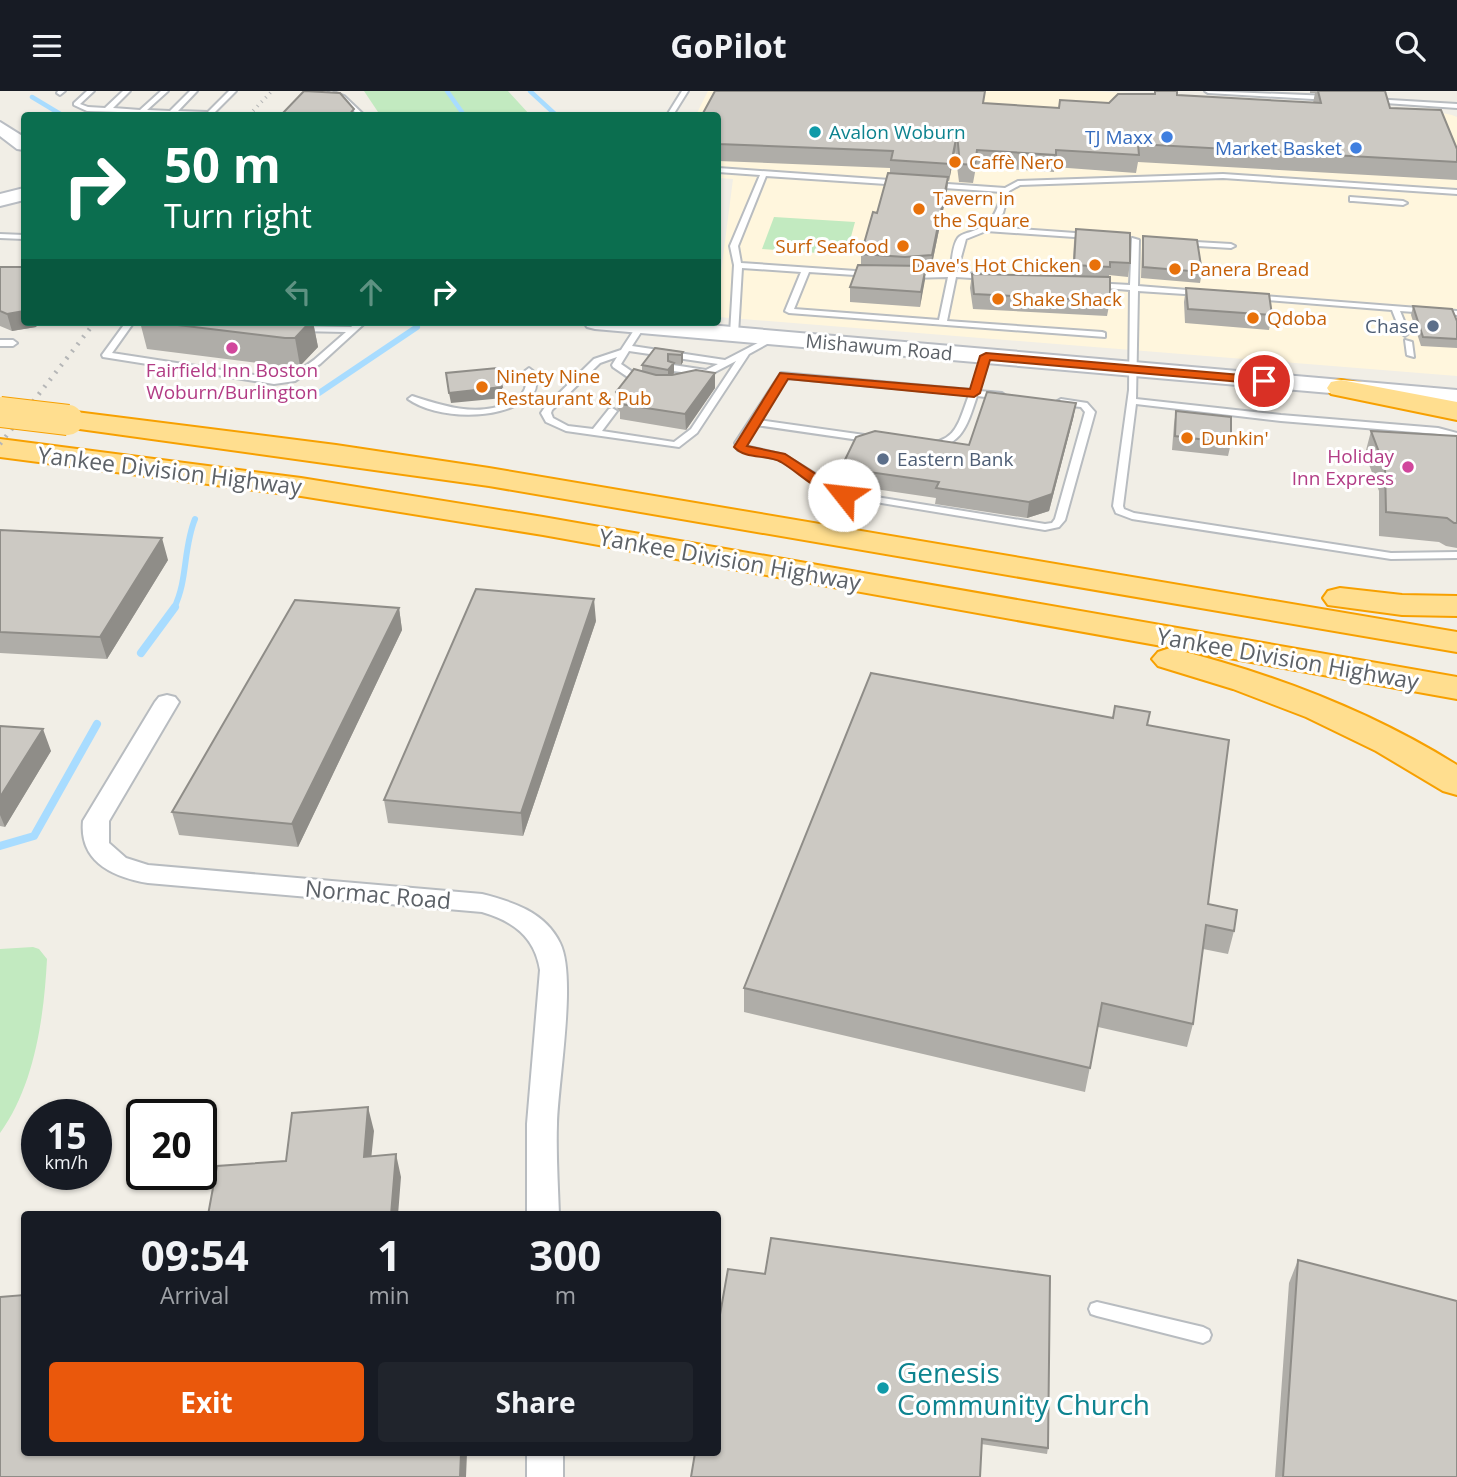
<!DOCTYPE html>
<meta charset="utf-8">
<style>
:root{--surface:#171b24;--page:#20242c;--text:#f1f3f6;--muted:#9ea1a6;--accent:#ea580c}
body{margin:0;font-family:"Open Sans",sans-serif;background:var(--page);color:var(--text);height:100vh;display:flex;flex-direction:column;font-size:26px;white-space:nowrap}
*{box-sizing:border-box;margin:0}
p{font-size:23px;color:var(--muted)}
.icon{flex:none;width:38px;height:38px;fill:none;stroke:currentColor;stroke-width:2;stroke-linecap:round;stroke-linejoin:round}
.map{position:relative;flex:1;overflow:hidden}
.sheet{position:absolute;left:21px;top:1120px;width:700px;height:245px;display:flex;flex-direction:column;background:var(--surface);border-radius:7px;box-shadow:0 2px 5px #0004}
.sheet>*{flex:none}
.banner{position:absolute;left:21px;top:21px;width:700px;height:214px;border-radius:7px;box-shadow:0 2px 5px #0004;background:#0b6e4f;color:#fff;overflow:hidden}
.speed{position:absolute;left:21px;top:1008px;display:flex;gap:14px;font-size:35px;font-weight:700;text-align:center}
.speed>*{display:grid;place-content:center;width:91px;height:91px;border-radius:50%;background:var(--surface);box-shadow:0 2px 5px #0004;line-height:1}
.speed small{font-size:18px;font-weight:400}
.speed .limit{border:4px solid #111;border-radius:10px;background:#fff;color:#111}
.pin{position:absolute;display:grid;place-items:center;width:60px;height:60px;color:#fff;margin:-30px;border:4px solid #fff;border-radius:50%;box-shadow:0 2px 7px #0007}
.me{position:absolute;width:77px;margin:-38px;rotate:299deg;stroke-linejoin:round;filter:drop-shadow(0 0 5px #0008)}
.turn{display:flex;align-items:center;gap:24px;height:147px;padding:0 28px;font-size:32px}
.turn .icon{width:91px;height:91px;stroke-width:2.5}
.turn b{display:block;font-size:49px;line-height:60px}
.lanes{display:flex;align-items:center;height:66px;padding:0 28px;background:#0003;justify-content:center;gap:35px;direction:ltr}
.lanes .off{opacity:.35}
.eta{display:flex;justify-content:space-evenly;align-items:center;height:119px;text-align:center}
.eta b{font-size:42px;font-weight:700;line-height:49px}
.cta{display:flex;gap:14px;margin-top:auto;padding:14px 28px}
.cta a{flex:1;height:80px;border-radius:7px;background:var(--accent);color:#fff;font-size:28px;font-weight:700;line-height:80px;text-align:center}
.cta a+a{background:var(--page);color:var(--text)}
header{display:flex;justify-content:space-between;align-items:center;height:91px;padding:0 28px;background:var(--surface);font-size:32px;font-weight:700}
.map>svg:first-child{display:block}
</style>
<header><svg class="icon" aria-label="menu" viewBox="0 0 24 24"><path d="M4 6h16M4 12h16M4 18h16"/></svg>GoPilot<svg class="icon" aria-label="search" viewBox="0 0 24 24"><circle cx="10" cy="10" r="6"/><path d="M15 15l6 6"/></svg></header>
<div class="map">
<svg width="1457" height="1386" viewBox="0 0 1457 1386">
<rect width="100%" height="100%" fill="#f1eee6"/>
<!-- commercial -->
<path fill="#fff6dd" d="M708,0H1094L1428,19L1452,24L1457,26V285L718,226V205L733,88L718,87V24H696Z"/>
<!-- green -->
<path fill="#c2eac0" d="M364,0H508L530,24H380Z
M774,126L855,131L846,164L762,158Z
M33,856L39,858L47,868C44,925 35,994 0,1042V858Z"/>
<g fill="none" stroke-linecap="round" stroke-linejoin="round">
<!-- stream-far2 -->
<path stroke="#a8dcff" stroke-width="4.5" d="M447,0L464,24
M530,0L556,24
M32,6L62,24"/>
<!-- stream-far1 -->
<path stroke="#a8dcff" stroke-width="6" d="M319,302L417,236
M174,517C188,489 183,457 195,428"/>
<!-- stream -->
<path stroke="#a8dcff" stroke-width="8" d="M141,562L175,516
M0,755L34,745L97,633"/>
<defs>
<path id="lane" d="M58,0H65L60,4L57,2Z
M87,0H94L80,13L88,16L105,17L123,0H130L113,17L140,19L161,0H168L147,19L170,20L190,0H197L178,20L208,21L229,0H236L212,24L87,20L74,14V12Z
M331,0L344,5L364,24H358L340,7L329,3L328,2Z
M682,0H688L673,24H667Z
M1205,0L1330,5L1333,7L1330,9L1208,2Z
M1373,8L1457,13V17L1371,11L1370,10Z
M718,77L904,90L905,92L901,94L766,85L738,155L741,172L870,181L874,183L870,185L809,181L794,218L939,229L948,186L909,187L905,185L909,183L950,181C952,172 952,155 958,147C961,143 968,142 973,140C992,134 998,119 1002,101L930,96V92H933L1005,97L1018,90L1223,83L1457,99V103L1223,87L1020,94L1009,100L1003,122L992,136L1089,143L1093,145L1089,147L986,140L966,148L957,181L988,184L992,186L988,188L956,186L947,230L1102,241L1105,242V246L789,222L785,220L801,181L742,177L738,243L734,246L730,243L734,174L730,155L760,84L718,81Z
M1350,106L1403,110L1407,112L1403,114L1353,110H1350Z
M0,143L24,144V148L0,147Z
M1132,147L1139,149L1138,195L1200,200L1204,202L1200,204L1138,200L1136,308L1281,324L1438,337L1457,342V348L1438,343L1281,330L1136,313L1123,415L1124,418L1134,422L1391,462L1457,461V467L1391,468L1132,428L1116,422L1113,415L1129,299L1130,199L1093,196L1089,194L1093,192L1130,194Z
M1178,150L1231,153L1235,155L1231,157L1181,154H1178Z
M1251,204L1457,220V224L1400,220L1409,242L1405,245L1401,242L1392,219L1254,208L1250,206Z
M126,231H134L112,262L274,287L290,286L314,269L346,241L298,240L294,237L295,235L351,236L357,231H366L320,273L295,290L274,293L103,266L102,264Z
M641,232L645,235L632,255L725,269L771,245L778,247L749,263L697,342L679,356L566,340L546,331L541,322L545,316L594,268L621,259L638,233ZM629,260L718,273L706,279L673,274L669,277L673,280L698,283L692,288L696,291L736,270L691,338L674,351L602,340L617,320L612,317L609,318L593,338L568,335L553,327L551,322L552,319L600,272L617,266L612,274L613,276L638,293H644V289L621,273Z
M0,249H13L17,252L13,255H0Z
M1405,249L1412,251L1414,266L1407,264Z
M986,262L990,265L979,300L1002,302L1006,305L1002,308L977,305C966,338 961,358 921,358L756,334L745,352V355L784,364L845,401L1045,433L1052,432L1055,428L1085,321L1081,316L1061,314L1056,311L1061,308L1087,312L1095,321L1065,429L1059,436L1045,439L839,405L778,368L738,359L735,352L781,282L971,299L982,265ZM787,287L969,304C958,333 956,353 921,352L759,329Z
M529,277L533,280C535,287 538,295 534,301C533,303 528,307 526,308C498,330 436,328 408,308L412,305C444,315 478,327 510,311C526,303 528,296 525,280Z
M1097,1211L1203,1236L1209,1239L1211,1244L1209,1249L1203,1252L1097,1225L1091,1223L1089,1218L1091,1213Z"/>
<path id="street" d="M167,604L175,606L179,611L109,730V752L126,767L148,774L482,803C513,811 545,821 560,852C577,886 558,990 557,1033C556,1063 558,1093 559,1124H527V1033L540,879C535,846 513,830 482,821L148,792C113,786 79,771 83,730L155,611L159,606Z
M527,1362H563V1386H527Z"/>
<path id="secondary" d="M0,31L24,46V59L17,58L0,45Z
M24,97V109L0,115V103Z
M584,231H674L1457,299V313L595,238L587,236Z"/>
<path id="highway" d="M1341,289L1457,311V329L1331,303L1327,297L1331,291Z
M68,320L336,354L489,377L1457,541V561L489,395L58,335L54,329L58,323Z
M0,348L301,387L543,426L1457,586V608L543,444L301,405L0,366Z
M1340,497L1402,504L1457,505V525L1402,524L1328,514L1323,507L1328,500Z
M1170,557C1270,582 1369,619 1457,674V704L1443,700L1376,660L1306,626L1233,598L1158,575L1152,568L1158,561Z"/>
</defs>
<!-- lane casing -->
<use href="#lane" stroke="#b8bcc0" stroke-width="4"/>
<!-- street casing -->
<use href="#street" stroke="#b8bcc0" stroke-width="4"/>
<!-- secondary casing -->
<use href="#secondary" stroke="#b9bdc3" stroke-width="4"/>
<!-- highway casing -->
<use href="#highway" stroke="#f7a000" stroke-width="4"/>
<!-- lane -->
<use href="#lane" fill="#fff" fill-rule="evenodd"/>
<!-- street -->
<use href="#street" fill="#fff" fill-rule="evenodd"/>
<!-- secondary -->
<use href="#secondary" fill="#fff" fill-rule="evenodd"/>
<!-- highway -->
<use href="#highway" fill="#ffde8f" fill-rule="evenodd"/>
<!-- rail-far1 -->
<path stroke="#b5b6b7" stroke-width="3.5" stroke-dasharray="1 5" stroke-linecap="butt" d="M249,24L272,0"/>
<!-- rail -->
<path stroke="#b5b6b7" stroke-width="4.5" stroke-dasharray="2 7" stroke-linecap="butt" d="M0,353L95,231"/>
<defs>
<path id="highway-bridge" d="M0,321L68,329"/>
</defs>
<!-- highway-bridge casing -->
<use href="#highway-bridge" stroke="#f7a000" stroke-width="32" stroke-linecap="butt"/>
<!-- highway-bridge -->
<use href="#highway-bridge" stroke="#ffde8f" stroke-width="30"/>
</g>
<!-- wall -->
<path fill="#afada8" d="M1155,0L1177,4L1313,12L1315,2H1310V0H1385L1390,17L1457,58V89L1138,71L1136,82L1054,76V81L976,76L973,92L959,91L955,60L949,90H948L947,100L931,178L926,179L920,216L850,211V196L861,174V163L877,122L890,82V77L718,70V24L984,12L1059,17L1060,9L1109,12L1154,3Z
M1076,138L1130,172L1128,186L1109,184L1110,210L1107,225L973,218L970,197L972,183L1072,185L1074,151Z
M1143,145L1202,181L1200,192L1141,187L1142,156Z
M0,176L24,231H39L36,236L12,240L0,235Z
M1186,197L1272,224L1269,239L1185,232L1184,211Z
M1413,215L1457,230V257L1421,255L1411,224Z
M140,231H313L318,256L300,275L291,276L147,258Z
M655,257L683,261V271L681,274L674,273V282L673,284L715,297L686,339L620,328V321L617,317L616,301L642,280V274Z
M1076,312L1073,328L1049,420L1027,427L935,413L936,407L841,393V377L969,354Z
M1176,320L1231,352L1228,365L1172,359L1174,333Z
M1371,340L1457,345V457L1446,455L1439,451L1379,445V400L1365,363Z
M0,439L168,469L107,568L0,562Z
M399,517L402,539L298,756L179,744L172,721Z
M596,530L523,745L388,732L384,709Z
M1147,634L1208,813L1234,840L1228,863L1203,858L1193,933L1187,956L1098,936L1085,1001L744,921V897Z
M0,635L51,660L5,736L0,735Z
M1298,1169L1457,1386H1275L1289,1192Z
M718,1235L1048,1357L1047,1363L981,1353Z"/>
<!-- shaded-wall -->
<path fill="#8f8d88" d="M957,43L955,60L949,90L951,73Z
M948,86L947,100L931,178L932,164Z
M926,175L925,189L920,216L921,201Z
M24,220V231H39L36,236L12,240L7,223Z
M310,231H313L318,256L300,275L295,247Z
M683,261V271L681,274V264Z
M668,270V279L674,272V282L668,290Z
M715,282V297L686,339L685,323Z
M502,296L503,307L451,312L449,302Z
M1076,312L1073,328L1049,420L1027,427L1029,411Z
M162,447L168,469L107,568L100,546Z
M594,508L596,530L523,745L521,722Z
M399,517L402,539L298,756L292,733Z
M43,638L51,660L5,736L0,724V706Z
M368,1016L374,1040L369,1089L364,1066Z
M396,1063L401,1086L398,1124H391Z
M461,1362H467L466,1386H460Z"/>
<!-- building -->
<path fill="#ccc9c3" stroke="#8f8d88" stroke-width="2" d="M304,0L340,2L354,18L349,24H281Z
M715,0H985L983,12L1059,17L1060,9L1109,12L1118,3H1155V0H1177V4L1321,12L1318,0H1385L1390,17L1441,19L1457,58V71L1138,53L1139,64L1056,59V64L977,59L975,74L960,73L957,43L951,73L891,69L893,60L718,53V24H702Z
M888,82L948,86L932,164L905,166L861,163L873,121L877,122Z
M1076,138L1130,142V172L1110,171V176L1074,174Z
M1143,145L1197,149L1202,181L1143,176Z
M858,174L926,175L921,201L850,196Z
M0,176H24V220L7,223L0,220Z
M972,183L1110,186V210L974,203Z
M1186,197L1269,203L1272,224L1188,218Z
M1413,215L1452,218L1457,230V248L1423,246Z
M153,231H310L295,247H285Z
M655,257L683,261L681,264L668,263V270L674,272L668,279L642,274Z
M497,277L502,296L449,302L446,282Z
M634,278L656,284H672L696,279L715,282L685,323L620,313L625,306L619,305L616,301Z
M987,301L1076,312L1052,403L1029,411L936,397L939,391L841,377L856,346L875,340L969,354Z
M1176,320L1231,326V352L1175,345Z
M1371,340L1457,345V432H1454L1447,427L1386,421L1385,377Z
M0,439L162,447L100,546L0,541Z
M476,498L594,508L521,722L384,709Z
M295,509L399,517L292,733L172,721Z
M871,582L1113,627L1115,615L1150,621L1147,634L1229,649L1208,813L1237,819L1234,840L1206,834L1193,933L1102,912L1090,977L744,897Z
M0,635L43,638L0,706Z
M368,1016L364,1066L396,1063L391,1124H208L217,1075L286,1070L292,1022Z
M771,1147L1050,1185L1048,1357L982,1348L980,1386H691L695,1362H718V1235L728,1178L765,1183Z
M1298,1169L1457,1210V1386H1283Z
M24,1204V1362H461L460,1386H0V1206Z"/>
<!-- route -->
<path fill="#ea580c" stroke="#983908" stroke-width="2" d="M986,262L1264,286L1269,290L1264,293L990,269L980,302L974,306L788,288L747,355L785,363L836,396L849,401V407C826,410 800,382 781,371C766,363 746,369 734,356L780,282L970,298L980,265Z"/>
<!-- markers -->
<g fill="#0f9aa8" stroke="#fff" stroke-width="2.5">
<circle cx="815" cy="41" r="7"/>
<circle cx="883" cy="1297" r="7"/>
</g>
<g fill="#3f7fe0" stroke="#fff" stroke-width="2.5">
<circle cx="1167" cy="46" r="7"/>
<circle cx="1356" cy="57" r="7"/>
</g>
<g fill="#e8710a" stroke="#fff" stroke-width="2.5">
<circle cx="955" cy="71" r="7"/>
<circle cx="919" cy="118" r="7"/>
<circle cx="903" cy="155" r="7"/>
<circle cx="1095" cy="174" r="7"/>
<circle cx="1175" cy="178" r="7"/>
<circle cx="998" cy="208" r="7"/>
<circle cx="1253" cy="227" r="7"/>
<circle cx="482" cy="296" r="7"/>
<circle cx="1187" cy="347" r="7"/>
</g>
<g fill="#5c6f8a" stroke="#fff" stroke-width="2.5">
<circle cx="1433" cy="235" r="7"/>
<circle cx="883" cy="368" r="7"/>
</g>
<g fill="#d1479c" stroke="#fff" stroke-width="2.5">
<circle cx="232" cy="257" r="7"/>
<circle cx="1408" cy="376" r="7"/>
</g>
<g text-anchor="middle" dominant-baseline="central" stroke-width="6" stroke-linejoin="round" paint-order="stroke">
<!-- far-culture labels -->
<g font-size="19" fill="#0d838f" stroke="#fff" text-anchor="start">
<text x="829" y="41">Avalon Woburn</text>
</g>
<!-- far-shop labels -->
<g font-size="19" fill="#366cbe" stroke="#fff" text-anchor="end">
<text x="1153" y="46">TJ Maxx</text>
<text x="1342" y="57">Market Basket</text>
</g>
<!-- far-food labels -->
<g font-size="19" fill="#c56008" stroke="#fff" text-anchor="start">
<text x="969" y="71">Caffè Nero</text>
<text x="933" y="107">Tavern in<tspan x="933" dy="22">the Square</tspan></text>
<text x="889" y="155" text-anchor="end">Surf Seafood</text>
<text x="1081" y="174" text-anchor="end">Dave's Hot Chicken</text>
<text x="1189" y="178">Panera Bread</text>
<text x="1012" y="208">Shake Shack</text>
<text x="1267" y="227">Qdoba</text>
<text x="496" y="285">Ninety Nine<tspan x="496" dy="22">Restaurant &amp; Pub</tspan></text>
<text x="1201" y="347">Dunkin'</text>
</g>
<!-- far-service labels -->
<g font-size="19" fill="#4e5e75" stroke="#fff" text-anchor="end">
<text x="1419" y="235">Chase</text>
<text x="897" y="368" text-anchor="start">Eastern Bank</text>
</g>
<!-- far-street labels -->
<g font-size="19" fill="#5d6268" stroke="#fff">
<text transform="translate(879 256) rotate(5)">Mishawum Road</text>
</g>
<!-- far-hotel labels -->
<g font-size="19" fill="#b23c85" stroke="#fff">
<text x="232" y="279">Fairfield Inn Boston<tspan x="232" dy="22">Woburn/Burlington</tspan></text>
<text x="1394" y="365" text-anchor="end">Holiday<tspan x="1394" dy="22">Inn Express</tspan></text>
</g>
<!-- street labels -->
<g font-size="23" fill="#5d6268" stroke="#fff">
<text transform="translate(170 379) rotate(7)">Yankee Division Highway</text>
<text transform="translate(730 468) rotate(10)">Yankee Division Highway</text>
<text transform="translate(1288 567) rotate(10)">Yankee Division Highway</text>
<text transform="translate(378 803) rotate(5)">Normac Road</text>
</g>
<!-- near-culture labels -->
<g font-size="28" fill="#0d838f" stroke="#fff" text-anchor="start">
<text x="897" y="1281">Genesis<tspan x="897" dy="32">Community Church</tspan></text>
</g>
</g>
</svg>
<div class="speed"><div>15<small>km/h</small></div><div class="limit">20</div></div>
<div class="pin" style="left:1264px;top:290px;background:#d93025"><svg class="icon" aria-label="arrive" viewBox="0 0 24 24"><path d="M6 21V4h12l-3 4 3 4H6"/></svg></div>
<svg class="me" style="left:844px;top:404px" viewBox="-20 -20 40 40"><circle r="19" fill="#fff"/><path d="M0-13L10 11 0 6-10 11z" fill="#ea580c"/></svg>
<div class="banner">
<div class="turn"><svg class="icon" aria-label="right" viewBox="0 0 24 24"><path d="M7 20v-9h11M14 6l5 5-5 5"/></svg><div><b>50 m</b>Turn right</div></div>
<div class="lanes"><svg class="icon off" aria-label="left" viewBox="0 0 24 24"><path d="M17 20v-9H6M10 6l-5 5 5 5"/></svg><svg class="icon off" aria-label="ahead" viewBox="0 0 24 24"><path d="M12 20V5M6 11l6-6 6 6"/></svg><svg class="icon" aria-label="right" viewBox="0 0 24 24"><path d="M7 20v-9h11M14 6l5 5-5 5"/></svg></div>
</div>
<section class="sheet">
<div class="eta">
<div><b>09:54</b><p>Arrival</p></div>
<div><b>1</b><p>min</p></div>
<div><b>300</b><p>m</p></div>
</div>
<div class="cta"><a>Exit</a><a>Share</a></div>
</section>
</div>
